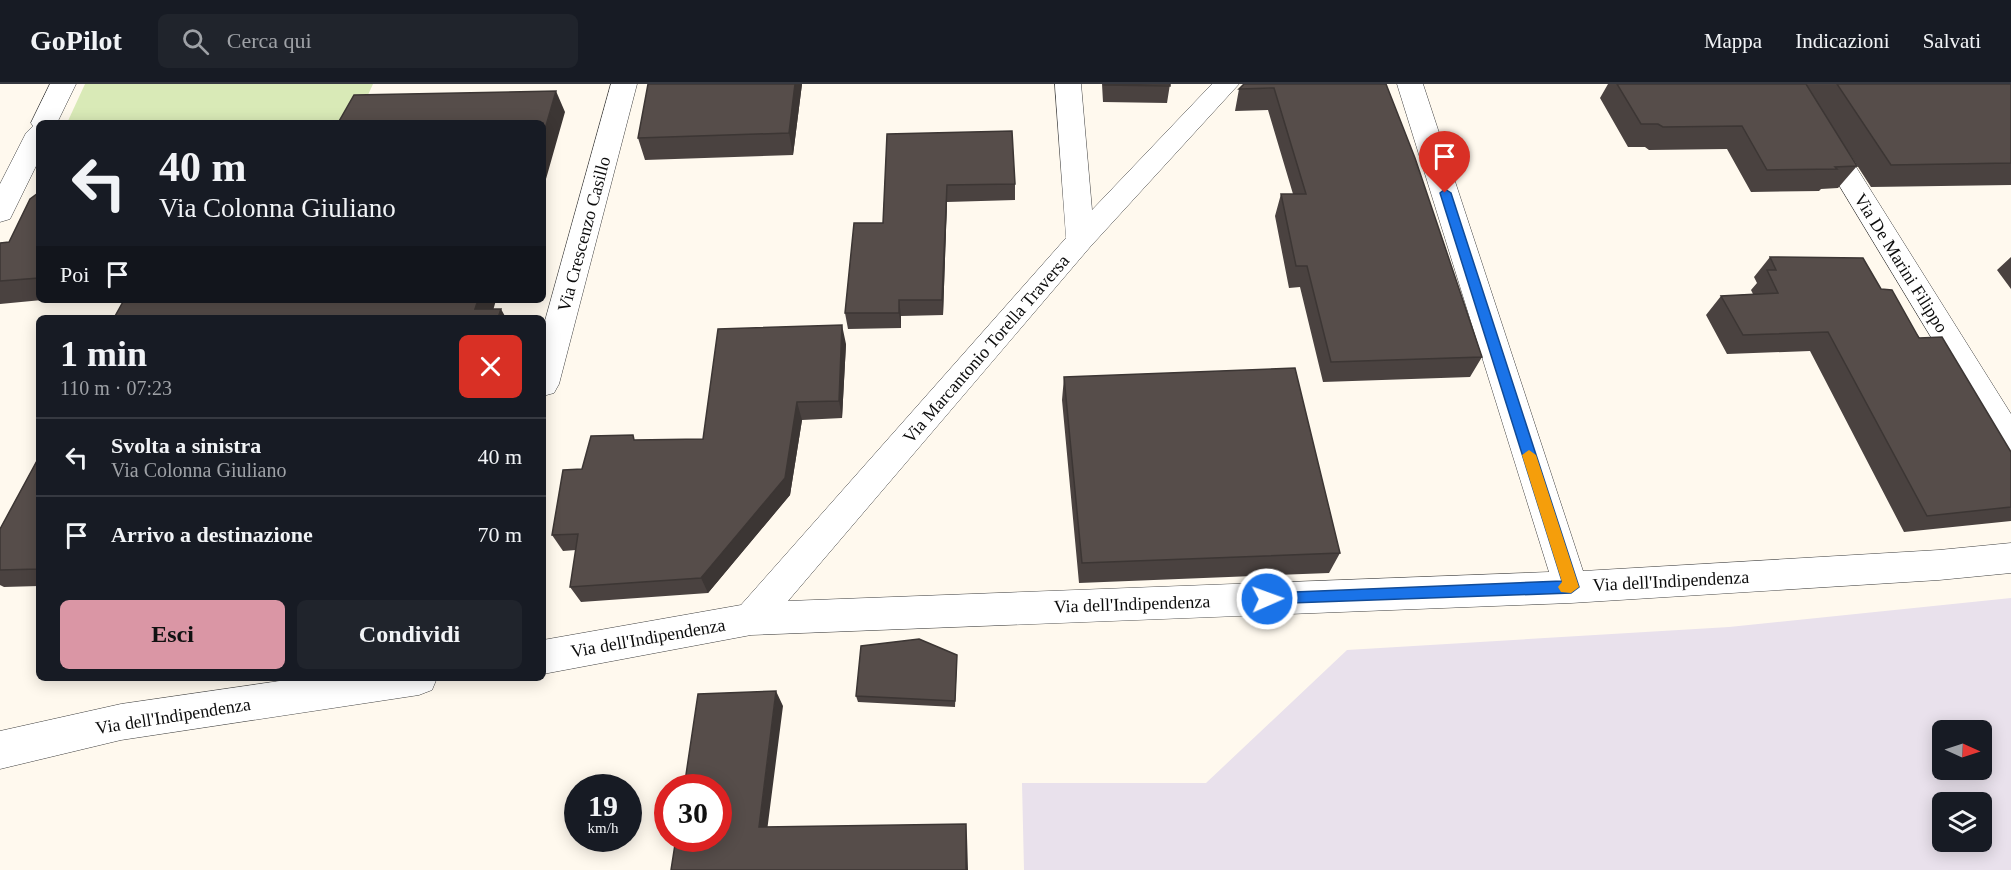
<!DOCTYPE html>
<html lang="it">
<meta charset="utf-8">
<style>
:root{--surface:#171b24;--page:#20242c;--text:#f1f3f6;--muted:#9ea1a6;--line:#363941;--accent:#da96a5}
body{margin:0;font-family:"Times New Roman",serif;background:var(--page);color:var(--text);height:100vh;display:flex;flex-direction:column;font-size:22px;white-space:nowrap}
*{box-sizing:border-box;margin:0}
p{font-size:20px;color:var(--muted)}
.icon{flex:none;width:33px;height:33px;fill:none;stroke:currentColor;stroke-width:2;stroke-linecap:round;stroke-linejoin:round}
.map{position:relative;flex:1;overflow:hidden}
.panel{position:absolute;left:36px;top:231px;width:510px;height:366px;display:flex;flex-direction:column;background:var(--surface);border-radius:9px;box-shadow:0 3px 15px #0003}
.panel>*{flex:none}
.guide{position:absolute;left:36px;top:36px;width:510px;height:183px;border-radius:9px;box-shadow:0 3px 15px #0003;background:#171b24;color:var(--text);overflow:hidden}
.needle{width:39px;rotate:93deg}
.fabs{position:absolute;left:1932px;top:636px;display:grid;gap:12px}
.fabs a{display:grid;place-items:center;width:60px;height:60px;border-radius:9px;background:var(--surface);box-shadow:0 3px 15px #0003;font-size:30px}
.speed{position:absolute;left:564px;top:690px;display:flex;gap:12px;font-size:30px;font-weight:700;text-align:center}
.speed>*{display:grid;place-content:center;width:78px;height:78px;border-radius:50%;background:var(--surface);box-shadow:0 3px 15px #0003;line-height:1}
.speed small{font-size:15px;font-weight:400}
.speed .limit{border:9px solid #d22;background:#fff;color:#111}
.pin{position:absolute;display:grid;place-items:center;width:51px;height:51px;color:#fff;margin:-62px -26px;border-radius:50% 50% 50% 0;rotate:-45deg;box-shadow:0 0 6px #0007}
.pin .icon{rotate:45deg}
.me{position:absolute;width:66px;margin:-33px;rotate:88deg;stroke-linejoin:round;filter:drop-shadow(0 0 4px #0008)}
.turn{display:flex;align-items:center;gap:21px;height:126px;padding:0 24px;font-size:27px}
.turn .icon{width:78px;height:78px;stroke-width:2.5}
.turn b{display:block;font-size:42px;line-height:51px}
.then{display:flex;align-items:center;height:57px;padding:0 24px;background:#0003;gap:12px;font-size:22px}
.round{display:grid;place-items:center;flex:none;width:63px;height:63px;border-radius:9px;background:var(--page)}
.summary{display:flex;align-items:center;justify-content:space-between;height:102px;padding:0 24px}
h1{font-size:36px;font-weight:700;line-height:45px}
.cta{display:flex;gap:12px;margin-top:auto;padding:12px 24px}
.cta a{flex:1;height:69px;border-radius:9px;background:var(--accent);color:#111;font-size:24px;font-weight:700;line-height:69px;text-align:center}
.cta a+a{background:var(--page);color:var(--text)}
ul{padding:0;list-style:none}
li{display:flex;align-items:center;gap:18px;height:78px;padding:0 24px;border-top:2px solid var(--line)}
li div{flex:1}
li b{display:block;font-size:22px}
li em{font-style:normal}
header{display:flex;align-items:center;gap:36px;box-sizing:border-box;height:84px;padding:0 30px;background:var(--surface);border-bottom:2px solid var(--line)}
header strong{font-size:28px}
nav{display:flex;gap:33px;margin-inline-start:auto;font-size:21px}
.search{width:420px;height:54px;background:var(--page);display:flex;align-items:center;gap:15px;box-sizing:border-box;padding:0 21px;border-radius:9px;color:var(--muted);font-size:22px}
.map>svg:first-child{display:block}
</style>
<header>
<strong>GoPilot</strong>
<div class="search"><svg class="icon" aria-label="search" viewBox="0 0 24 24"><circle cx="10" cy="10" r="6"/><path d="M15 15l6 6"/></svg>Cerca qui</div>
<nav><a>Mappa</a><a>Indicazioni</a><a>Salvati</a></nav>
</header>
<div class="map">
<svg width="2011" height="786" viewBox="0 0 2011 786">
<rect width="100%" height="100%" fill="#fff9ee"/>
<!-- industrial -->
<path fill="#e9e1ec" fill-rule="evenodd" d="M2011,514V786H1024L1022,699H1206L1347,566L1729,543ZM1942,646H1982V686H1942ZM1942,718H1982V758H1942Z"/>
<!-- green -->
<path fill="#d9eab7" d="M85,0H373L355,39H67Z"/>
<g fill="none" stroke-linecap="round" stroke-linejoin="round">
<defs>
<path id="minor" d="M50,0H76L57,39H39V76L10,135L0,138V100L26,49L33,42L31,39Z
M611,0H637L559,300L554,309L543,312V244Z
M1055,0H1081L1092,126L1212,0H1239L1090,163L788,517L1549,488L1397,0H1423L1583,487L1939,466L2011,459V489L1939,496L1571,519L751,551L543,590V556L741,521L1066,154Z
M1778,0H1804L2011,330V371L2000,367Z
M300,594H437L432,606L419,611L121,656L0,685V647L121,620Z"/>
</defs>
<!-- minor casing -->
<use href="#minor" stroke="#404040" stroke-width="1"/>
<!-- minor -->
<use href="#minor" fill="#fff" fill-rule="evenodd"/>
</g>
<!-- wall -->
<path fill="#4a4240" d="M802,0L793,71L645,76L638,54Z
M1102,0H1170L1167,19L1103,18Z
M1386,0L1482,273L1470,293L1323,298L1300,203L1289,204L1275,132L1281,110H1293L1268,26L1235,27L1239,5Z
M1608,0H2011V101L1871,103L1822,27L1857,82L1838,104L1821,105L1819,107L1751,108L1727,65L1649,66L1645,63H1628L1600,14Z
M887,50L1015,100V116L947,118L943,231L901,232V244L848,245L845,229L883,139Z
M39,107V216H42L0,220V159L9,158Z
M1770,173L1881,205L2011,368V437L1904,448L1810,267L1727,270L1706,231L1721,212L1753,210L1751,206L1757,199L1754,193Z
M2011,173V205L1997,186Z
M846,260L842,334L802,336L790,411L708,509L581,518L570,503L576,466L563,467L552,451L582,385L636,356L703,355Z
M1064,293L1340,469L1329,489L1079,499L1062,316Z
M39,373V502L4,503L0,501V445Z
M957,577L955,623L858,618L856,612Z"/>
<!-- shaded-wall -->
<path fill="#3c3634" d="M795,0H802L793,71L789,49Z
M556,7L565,28L544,102L543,98V52Z
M947,101V118L943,231L942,216Z
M478,216H496L491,234L475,225Z
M899,216L901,232V244L899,229Z
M501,225L506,234H498Z
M842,241L846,260L842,334L839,317Z
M797,318L802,336L790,411L708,509L701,494Z
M776,607L783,622L766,755L759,743Z
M966,740L967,752L968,786H966Z"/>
<!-- building -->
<path fill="#564d4a" stroke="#3c3634" stroke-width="1.5" d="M648,0H795L789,49L638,54Z
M1104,0H1170V2L1104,1Z
M1244,0H1386L1415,74L1482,273L1331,278L1307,182H1296L1281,110H1306L1274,4L1239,5Z
M1617,0H1806L1857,82L1835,83L1837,85L1767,86L1742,42L1663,43L1658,40H1641Z
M1837,0H2011V79L1891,81Z
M556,7L543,52V39H338L354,11Z
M1012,47L1015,100L947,101L942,216H899V229H845L854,139H883L887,50Z
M39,107V194L0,197V159L9,158L30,115L38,109Z
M1770,173L1863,174L1881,205L1892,206L1919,254L1942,253L2011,368V423L1927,432L1828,248L1743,251L1721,212L1778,209L1767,186H1776Z
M124,216H478L475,225H501L498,234H114Z
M842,241L839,317L797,318L785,394L701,494L570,503L578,450L552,451L563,386L582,385L591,352L633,351L634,356L703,355L718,245Z
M1295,284L1340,469L1082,479L1064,293Z
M39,373V485L0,486V445Z
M919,555L957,571L955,617L856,612L861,562Z
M776,607L759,743L966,740V786H671L676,754H718V704H684L698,610Z"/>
<!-- route -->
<path fill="#1a73e8" stroke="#114b97" stroke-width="1.5" d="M1445,105L1451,109L1579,503L1571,509L1261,520L1259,515L1261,510L1267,509L1562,497L1440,109Z"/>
<!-- slow -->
<path fill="#f59e0b" d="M1529,366L1536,371L1579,503L1571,509L1561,508L1558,503L1562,498L1522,371Z"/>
<g text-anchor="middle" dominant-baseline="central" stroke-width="6" stroke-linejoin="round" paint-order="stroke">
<!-- street labels -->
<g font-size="18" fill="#0d0d0d" stroke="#fff">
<text transform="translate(584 150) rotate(-75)">Via Crescenzo Casillo</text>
<text transform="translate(1901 179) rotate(58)">Via De Marini Filippo</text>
<text transform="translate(986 265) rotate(-49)">Via Marcantonio Torella Traversa</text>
<text transform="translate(1671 497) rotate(-3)">Via dell'Indipendenza</text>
<text transform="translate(1132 520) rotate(-2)">Via dell'Indipendenza</text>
<text transform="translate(648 554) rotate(-10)">Via dell'Indipendenza</text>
<text transform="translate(173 632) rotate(-9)">Via dell'Indipendenza</text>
</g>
</g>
</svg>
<div class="fabs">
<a><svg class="needle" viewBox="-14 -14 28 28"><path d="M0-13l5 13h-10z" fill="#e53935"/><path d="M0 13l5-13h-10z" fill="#9ea1a6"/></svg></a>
<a><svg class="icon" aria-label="layers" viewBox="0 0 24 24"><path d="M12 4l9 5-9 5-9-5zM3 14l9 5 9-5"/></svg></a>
</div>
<div class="speed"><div>19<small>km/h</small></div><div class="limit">30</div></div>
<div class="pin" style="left:1445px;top:109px;background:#d93025"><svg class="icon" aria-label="arrive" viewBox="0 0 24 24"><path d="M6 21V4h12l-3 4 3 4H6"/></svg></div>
<svg class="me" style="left:1267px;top:515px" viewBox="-20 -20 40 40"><circle r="17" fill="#1a73e8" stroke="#fff" stroke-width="3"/><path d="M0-11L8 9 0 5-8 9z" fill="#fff"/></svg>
<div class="guide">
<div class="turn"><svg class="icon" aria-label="left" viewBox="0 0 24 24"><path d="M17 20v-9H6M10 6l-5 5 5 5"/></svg><div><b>40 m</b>Via Colonna Giuliano</div></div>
<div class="then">Poi<svg class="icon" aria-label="arrive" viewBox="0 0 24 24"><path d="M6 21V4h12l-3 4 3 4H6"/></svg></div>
</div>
<section class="panel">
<div class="summary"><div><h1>1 min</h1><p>110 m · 07:23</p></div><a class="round" style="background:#d93025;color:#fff"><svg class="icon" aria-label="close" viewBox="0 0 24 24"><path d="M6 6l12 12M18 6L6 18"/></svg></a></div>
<ul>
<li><svg class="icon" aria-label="left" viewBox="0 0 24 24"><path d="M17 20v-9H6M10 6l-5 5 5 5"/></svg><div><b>Svolta a sinistra</b><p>Via Colonna Giuliano</p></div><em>40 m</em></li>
<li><svg class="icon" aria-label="arrive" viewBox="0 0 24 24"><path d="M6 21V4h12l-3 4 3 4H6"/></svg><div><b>Arrivo a destinazione</b></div><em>70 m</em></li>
</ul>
<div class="cta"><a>Esci</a><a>Condividi</a></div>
</section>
</div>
